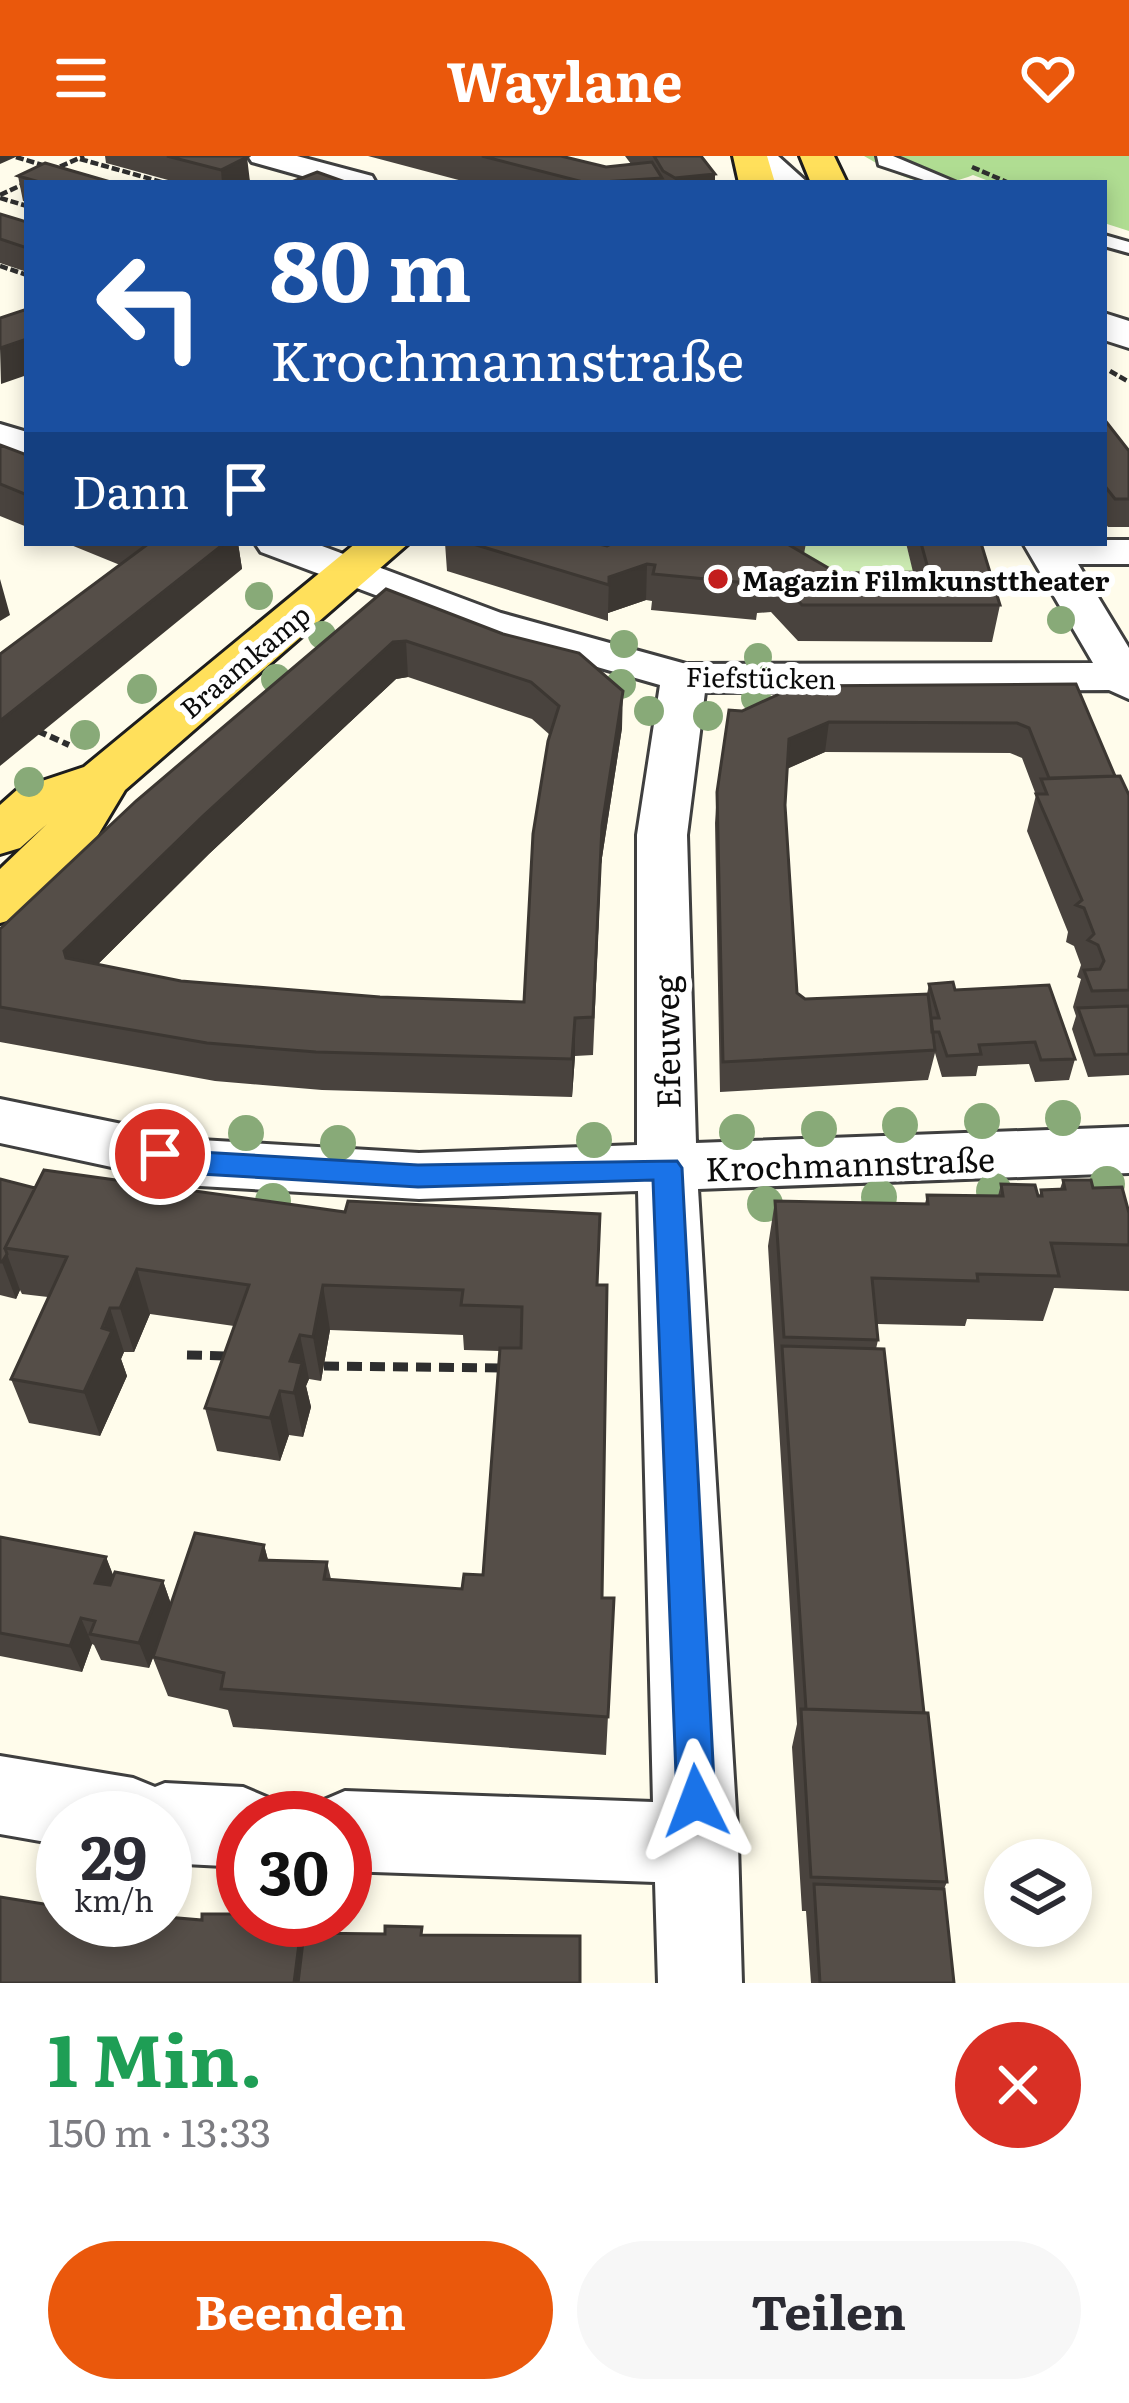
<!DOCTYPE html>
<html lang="de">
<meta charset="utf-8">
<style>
:root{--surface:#fff;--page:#f7f7f7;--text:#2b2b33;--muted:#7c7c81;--accent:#ea580c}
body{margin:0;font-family:Literata,serif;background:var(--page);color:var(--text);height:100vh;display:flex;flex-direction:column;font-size:45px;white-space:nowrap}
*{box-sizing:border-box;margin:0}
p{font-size:39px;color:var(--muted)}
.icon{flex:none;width:66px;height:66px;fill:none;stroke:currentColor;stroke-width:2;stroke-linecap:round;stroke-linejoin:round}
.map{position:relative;height:1827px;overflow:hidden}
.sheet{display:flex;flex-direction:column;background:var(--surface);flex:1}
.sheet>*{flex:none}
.banner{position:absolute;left:24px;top:24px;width:1083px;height:366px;border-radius:0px;box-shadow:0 6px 18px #0003;background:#1a4fa0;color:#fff;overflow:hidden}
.controls{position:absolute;left:984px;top:1683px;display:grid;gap:24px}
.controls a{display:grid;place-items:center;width:108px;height:108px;border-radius:50%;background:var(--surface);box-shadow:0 6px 18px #0003;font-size:60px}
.speed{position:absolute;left:36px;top:1635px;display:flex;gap:24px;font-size:60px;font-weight:700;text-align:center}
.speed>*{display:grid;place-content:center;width:156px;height:156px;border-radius:50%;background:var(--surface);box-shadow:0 6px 18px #0003;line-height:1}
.speed small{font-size:30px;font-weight:400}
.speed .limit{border:18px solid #d22;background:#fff;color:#111}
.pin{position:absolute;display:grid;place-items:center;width:102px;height:102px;color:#fff;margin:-51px;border:6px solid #fff;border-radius:50%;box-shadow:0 3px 12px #0007}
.me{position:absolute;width:132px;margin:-66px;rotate:357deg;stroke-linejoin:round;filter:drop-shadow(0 0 9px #0008)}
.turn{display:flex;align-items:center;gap:42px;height:252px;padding:0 48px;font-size:54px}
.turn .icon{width:156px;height:156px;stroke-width:2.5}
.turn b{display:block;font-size:84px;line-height:102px}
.then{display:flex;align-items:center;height:114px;padding:0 48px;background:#0003;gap:24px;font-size:45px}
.round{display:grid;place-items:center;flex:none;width:126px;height:126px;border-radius:63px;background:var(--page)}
.overview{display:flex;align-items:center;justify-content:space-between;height:204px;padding:0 48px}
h1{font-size:72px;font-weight:700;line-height:90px;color:#1e9e55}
.action{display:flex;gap:24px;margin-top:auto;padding:24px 48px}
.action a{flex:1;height:138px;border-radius:72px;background:var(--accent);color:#fff;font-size:48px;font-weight:700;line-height:138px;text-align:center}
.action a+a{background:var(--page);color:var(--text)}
header{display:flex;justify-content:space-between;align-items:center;height:156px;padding:0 48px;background:var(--accent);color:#fff;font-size:54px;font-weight:700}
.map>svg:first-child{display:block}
</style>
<header><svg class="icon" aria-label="menu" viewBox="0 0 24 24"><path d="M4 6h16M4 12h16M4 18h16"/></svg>Waylane<svg class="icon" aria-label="heart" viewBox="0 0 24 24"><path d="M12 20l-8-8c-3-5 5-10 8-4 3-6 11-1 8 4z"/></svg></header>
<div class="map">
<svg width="1129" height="1827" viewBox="0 0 1129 1827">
<rect width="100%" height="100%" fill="#fffceb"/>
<!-- green -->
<path fill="#cdebb3" d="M806,387H906L923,452L792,405Z"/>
<!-- forest -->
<path fill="#b0dd92" d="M864,0H1129V75L1104,67V27H994L973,19C930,37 902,22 864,0Z"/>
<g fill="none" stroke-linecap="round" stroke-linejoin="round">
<defs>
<path id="service" d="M877,0H893L957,27H933L879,9Z
M1104,79L1129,86V97L1104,90Z"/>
<path id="minor" d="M248,0H297L372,20L376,27H327L252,6Z
M0,268L27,276V301L0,292Z
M1104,384H1129V408H1078L1129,492V543L1109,534L705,536L687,679L696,987L1129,971V1017L698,1033L738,1688L742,1827H658L655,1726L345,1715V1662H311L317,1647L345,1635L653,1646L638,1035L419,1043L200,1030L0,987V943L200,984L419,997L637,989V679L660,529L471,475L261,396L255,387H314L501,457L686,508L1093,507L1023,387Z
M0,1600L133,1622L155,1631L165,1627L243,1631L271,1643L279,1662H243V1711L165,1707V1662H63V1689L0,1678Z"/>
<path id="tertiary" d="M740,0H778L808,27H768Z
M1104,157L1129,165V192L1104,184Z"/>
<path id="primary" d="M733,0H767L775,27H739Z
M800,0H834L847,27H811Z
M356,387H409L125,634L86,699L21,761L0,767V713L47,668L20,692L0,698V649L18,633L84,611Z"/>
</defs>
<!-- service casing -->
<use href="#service" stroke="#3f3f3f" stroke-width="6"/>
<!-- minor casing -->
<use href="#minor" stroke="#3f3f3f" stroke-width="6"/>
<!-- tertiary casing -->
<use href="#tertiary" stroke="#3f3f3f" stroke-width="6"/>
<!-- primary casing -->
<use href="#primary" stroke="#1d1d1d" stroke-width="6"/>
<!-- path-far2 -->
<path stroke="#2e2e2e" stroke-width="4.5" stroke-dasharray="8 3" stroke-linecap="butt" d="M16,1L49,11
M80,3L165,27
M972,11L1009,27
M50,15L84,0
M0,39L26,27
M0,42L27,50
M0,110L27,119
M1110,215L1129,226"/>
<!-- path-far1 -->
<path stroke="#2e2e2e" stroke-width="6" stroke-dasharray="9 4.5" stroke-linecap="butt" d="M38,575L69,589"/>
<!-- path -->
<path stroke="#2e2e2e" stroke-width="9" stroke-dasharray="15 8" stroke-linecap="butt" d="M187,1199L230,1200
M324,1210L503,1212"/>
<!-- service -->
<use href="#service" fill="#fff" fill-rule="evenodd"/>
<!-- minor -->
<use href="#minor" fill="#fff" fill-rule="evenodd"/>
<!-- tertiary -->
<use href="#tertiary" fill="#fff" fill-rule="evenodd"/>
<!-- primary -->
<use href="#primary" fill="#ffe05b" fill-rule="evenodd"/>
</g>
<!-- trees -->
<g fill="#88aa78">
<circle cx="259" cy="440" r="14"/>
<circle cx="1061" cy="464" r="14"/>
<circle cx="322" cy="479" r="14"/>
<circle cx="624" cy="488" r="14"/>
<circle cx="758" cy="501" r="14"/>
<circle cx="276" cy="523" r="15"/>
<circle cx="621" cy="528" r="15"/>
<circle cx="142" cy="533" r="15"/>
<circle cx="756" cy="542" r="15"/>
<circle cx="649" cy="555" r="15"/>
<circle cx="708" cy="560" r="15"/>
<circle cx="85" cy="579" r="15"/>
<circle cx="29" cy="626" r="15"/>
<circle cx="1063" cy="962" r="18"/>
<circle cx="982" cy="965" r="18"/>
<circle cx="900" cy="969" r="18"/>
<circle cx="819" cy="973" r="18"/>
<circle cx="737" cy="976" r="18"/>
<circle cx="246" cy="977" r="18"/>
<circle cx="594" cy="984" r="18"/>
<circle cx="338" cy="987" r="18"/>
<circle cx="1107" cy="1028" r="18"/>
<circle cx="994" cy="1035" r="18"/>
<circle cx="879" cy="1041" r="18"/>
<circle cx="273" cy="1045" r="18"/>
<circle cx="765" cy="1048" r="18"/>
</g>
<!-- wall -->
<path fill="#49433e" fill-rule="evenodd" d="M105,0H243L250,26L179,27L106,7Z
M368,0H561L606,11L631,8L625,0H701L715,18V27H470Z
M18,20L114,27H27V46L23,45Z
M0,58L27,66V116L0,107Z
M1104,263L1129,295V371H1108L1104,366Z
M0,289L27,299V371L0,360Z
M66,387H238L242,413L120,409Z
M445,387H596L607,390L613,387H806L804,398L837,417L913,416L906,387H981L1000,449L992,486L798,485L771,456L757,457L756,464L651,454L652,445L646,444L608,457V465L447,415Z
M386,433L622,572L601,708L593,899L575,900L572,941L322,934L215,925L0,886V773ZM408,521L532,563L550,579L524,846L380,841L181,825L98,808L210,697L396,523Z
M1076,528L1115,620L1129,639V919L1088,921L1072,873L1076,860L1073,851L1081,823L1077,821L1081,809L1074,790L1066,786L1068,776L1027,675L1036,639L1022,602L1010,597L825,596L787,613L785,649L797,837L805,843L927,838L929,828L955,834L1075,903L1069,924L1035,926L1029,908L978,910L976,920L942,921L935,897L928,924L720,936L715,667L717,636L742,555Z
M0,1023L35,1032L598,1129L602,1442H614L606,1599L233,1571L228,1554L168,1540L153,1502L149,1512L101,1504L94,1489L92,1488L82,1516L0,1500V1381L106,1401L114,1421L163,1425L171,1448L264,1389L268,1404L327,1406L331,1423L462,1433L483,1419L500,1195L464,1194L463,1179L330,1174L321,1225L309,1223L306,1230L311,1251L303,1281L289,1279L280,1305L217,1295L205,1252L234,1170L150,1158L134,1196H124L121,1203L127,1220L100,1280L29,1267L11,1223L48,1141L22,1138L20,1134L16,1143L0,1139Z
M1063,1024L1093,1032L1129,1054V1135L1054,1132L1043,1165L967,1163L965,1170L877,1168L878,1184L876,1193L947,1726L944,1733L954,1827H811L806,1755H802L792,1591L797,1568L768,1090L775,1045L925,1048L927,1039L998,1040L1001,1028L1039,1040L1041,1034L1060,1033Z"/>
<!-- shaded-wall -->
<path fill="#3c3732" d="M0,0H18L0,8Z
M247,1L250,26L222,27L221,14Z
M715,18V27H675V22Z
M27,183V219L1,228L0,192Z
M225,387H238L242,413L0,610V565Z
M647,408L646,444L608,457L609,421Z
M0,423L10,459L0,465Z
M406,485L408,521L396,523L210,697L74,832L64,795L203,660L393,486Z
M623,535L622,572L601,708L593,899L602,670Z
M829,566L825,596L786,613L789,583Z
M575,862V900L572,941V903Z
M7,1098L20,1134L16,1143L2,1106Z
M137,1113L150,1158L134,1196L120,1152Z
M323,1129L330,1174L321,1225L313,1181Z
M110,1152L124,1196L121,1203L127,1220L100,1280L84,1236Z
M300,1179L309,1223L306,1230L311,1251L303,1281L294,1237L290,1205Z
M280,1235L289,1279L280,1305L270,1262Z
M264,1389L275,1430L260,1404Z
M106,1401L116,1428L106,1453L95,1427Z
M163,1425L172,1451L149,1512L139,1487Z
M81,1462L92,1488L82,1516L70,1490Z
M302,1764H304L313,1792L309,1827H294Z"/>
<!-- building -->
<path fill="#554e48" stroke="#3c3732" stroke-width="3" fill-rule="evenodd" d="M167,0H243L247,1L221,14Z
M482,0H561L606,11L652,6L662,22L587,27Z
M654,0H701L715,18L675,22L663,15Z
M45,7L114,27H43L18,20Z
M317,16L348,27H289Z
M0,58L27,66V92L0,83Z
M27,153V183L0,192V162Z
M1104,263L1129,295V343H1115L1104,329Z
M0,289L27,299V339L0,328Z
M146,387H225L0,565V498L148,388Z
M470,387H595L607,390L613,387H789V389L837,417L929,416L921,387H981L1000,449H802L775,420H760L759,428L653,418L655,409L647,408L609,421V429Z
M386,433L503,478L579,497L623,535L602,670L593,861L575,862L572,903L316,896L207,887L0,851V773L136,645ZM406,485L531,526L559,550L548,585L533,678L524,846L380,841L181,825L66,802L64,795L203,660L393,486Z
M1076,528L1115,620L1049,622L1029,572L1017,567L829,566L789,583L785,649L797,837L805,843L928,838L935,894L723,906L717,636L729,554L742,555L788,534L789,530Z
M1120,620L1129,639V834L1092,835L1084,814L1100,813L1104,805L1098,789L1088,784L1094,778L1084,752L1076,749L1082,744L1036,638H1047L1041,623Z
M953,826L955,834L1049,829L1075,903L1041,904L1035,886L979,889L981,898L947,900L939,876H932L931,862H939L929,828Z
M1129,850V898L1095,899L1078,852Z
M44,1014L345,1056L348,1045L600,1058L597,1129H607L602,1442H614L608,1561L221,1533L224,1517L153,1501L195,1377L264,1389L260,1404L327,1406L324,1423L462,1433L464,1418L483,1419L500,1192H521L522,1151L461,1149L463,1134L323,1129L313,1181L300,1179L290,1205L302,1207L294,1237L280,1235L270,1262L205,1252L249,1129L137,1113L120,1152H110L102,1172L112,1175L84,1236L11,1223L67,1101L5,1092Z
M0,1023L35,1032L5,1092L7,1098L2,1106H0Z
M1063,1024H1091L1093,1032L1122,1031L1129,1057V1089L1051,1087L1059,1120L977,1118L978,1125L872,1122L878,1184L784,1181L775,1045L928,1048L927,1039L1003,1040L1001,1028L1035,1029L1038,1040H1042L1041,1034L1065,1033Z
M782,1190L884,1193L924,1557L806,1553Z
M0,1381L106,1401L95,1427L110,1429L115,1416L163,1425L139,1487L90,1478L95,1465L81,1462L70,1490L0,1477Z
M801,1553L928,1557L947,1726L811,1721Z
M814,1728L944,1733L954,1827H820Z
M0,1741L63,1751V1764H165V1761L202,1764V1758H243V1764H302L294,1827H0Z
M385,1770L422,1771L421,1779L580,1780V1827H298L304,1777L385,1778Z"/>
<!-- route -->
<path fill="#1a73e8" stroke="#114b97" stroke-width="3" d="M160,988L200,996L418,1009L677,1005L682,1012L715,1645L709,1658L696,1663L682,1658L677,1645L653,1024L418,1031L200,1018L150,1006L146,998Z"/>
<!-- markers -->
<circle fill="#c31e1d" stroke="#fff" stroke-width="4.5" cx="718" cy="423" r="12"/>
<g text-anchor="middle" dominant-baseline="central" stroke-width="12" stroke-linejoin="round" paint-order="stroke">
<!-- far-poi labels -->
<g font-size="27" font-weight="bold" fill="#0c0c0c" stroke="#fff" text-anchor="start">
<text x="742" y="423">Magazin Filmkunsttheater</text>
</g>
<!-- far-street labels -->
<g font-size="27" fill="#0c0c0c" stroke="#fff">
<text transform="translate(244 504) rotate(-40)">Braamkamp</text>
<text transform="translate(761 520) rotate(1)">Fiefstücken</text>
</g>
<!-- street labels -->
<g font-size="33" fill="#0c0c0c" stroke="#fff">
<text transform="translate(665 886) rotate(-91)">Efeuweg</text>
<text transform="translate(850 1006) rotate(-2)">Krochmannstraße</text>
</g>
</g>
</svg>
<div class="controls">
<a><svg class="icon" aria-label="layers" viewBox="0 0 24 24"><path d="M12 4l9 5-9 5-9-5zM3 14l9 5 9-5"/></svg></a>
</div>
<div class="speed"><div>29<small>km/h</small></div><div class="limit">30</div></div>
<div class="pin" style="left:160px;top:998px;background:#d93025"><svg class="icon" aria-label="arrive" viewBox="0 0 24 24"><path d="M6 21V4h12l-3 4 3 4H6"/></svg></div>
<svg class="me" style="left:696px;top:1645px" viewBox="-20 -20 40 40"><path d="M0-17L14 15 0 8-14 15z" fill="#1a73e8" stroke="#fff" stroke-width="4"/></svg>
<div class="banner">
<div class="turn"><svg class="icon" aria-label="left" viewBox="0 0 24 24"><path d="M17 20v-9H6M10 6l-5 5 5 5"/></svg><div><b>80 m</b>Krochmannstraße</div></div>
<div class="then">Dann<svg class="icon" aria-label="arrive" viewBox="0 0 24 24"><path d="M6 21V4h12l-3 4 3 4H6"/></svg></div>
</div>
</div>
<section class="sheet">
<div class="overview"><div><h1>1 Min.</h1><p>150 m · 13:33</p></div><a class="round" style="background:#d93025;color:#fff"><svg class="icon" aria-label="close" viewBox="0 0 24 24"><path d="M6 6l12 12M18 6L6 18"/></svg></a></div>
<div class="action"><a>Beenden</a><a>Teilen</a></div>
</section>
